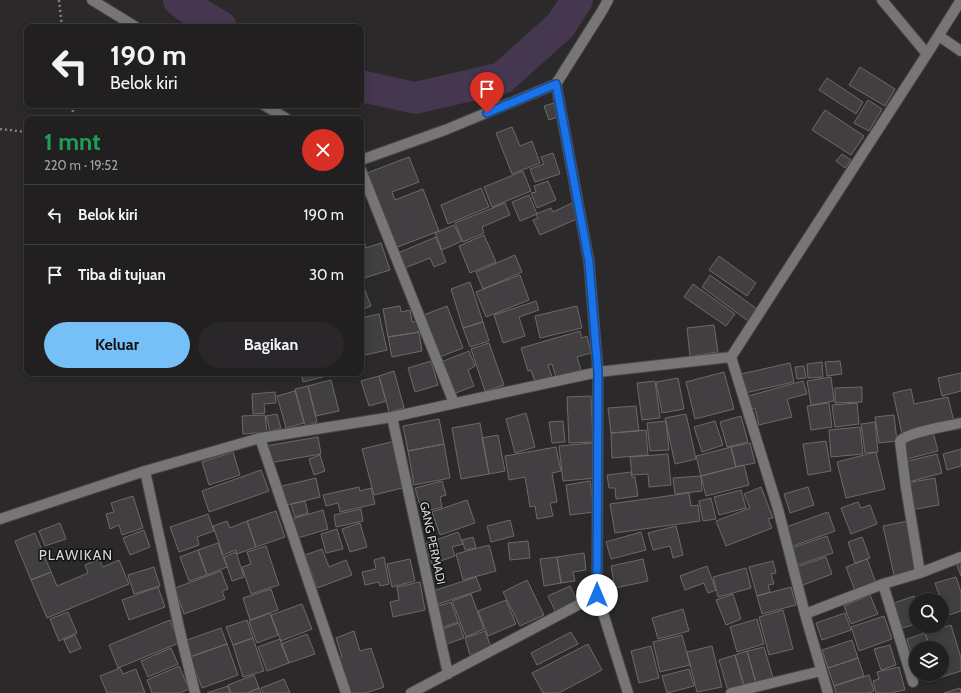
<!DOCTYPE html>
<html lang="id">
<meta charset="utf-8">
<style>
:root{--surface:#211f20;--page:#292729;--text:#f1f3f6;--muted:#a2a2a5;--line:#3e3d3e;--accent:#75c0f6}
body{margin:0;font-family:Cabin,sans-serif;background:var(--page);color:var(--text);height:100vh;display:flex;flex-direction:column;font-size:15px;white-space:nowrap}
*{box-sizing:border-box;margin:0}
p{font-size:13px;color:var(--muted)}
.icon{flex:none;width:22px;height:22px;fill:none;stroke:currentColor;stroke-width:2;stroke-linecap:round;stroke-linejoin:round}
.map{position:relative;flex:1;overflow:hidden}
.details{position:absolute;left:24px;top:116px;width:340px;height:260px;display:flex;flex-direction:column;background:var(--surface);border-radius:8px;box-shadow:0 2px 10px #0003,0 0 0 1px var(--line)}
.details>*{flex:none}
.guide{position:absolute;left:24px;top:24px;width:340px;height:84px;border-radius:8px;box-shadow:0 2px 10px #0003,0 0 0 1px var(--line);background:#211f20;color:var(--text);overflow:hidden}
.controls{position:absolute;left:909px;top:593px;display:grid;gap:8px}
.controls a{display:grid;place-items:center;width:40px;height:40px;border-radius:50%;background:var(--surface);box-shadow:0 2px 10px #0003,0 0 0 1px var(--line);font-size:20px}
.pin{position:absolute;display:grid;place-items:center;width:34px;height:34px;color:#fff;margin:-41px -17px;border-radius:50% 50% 50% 0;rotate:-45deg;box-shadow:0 0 4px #0007}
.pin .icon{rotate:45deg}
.me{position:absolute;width:44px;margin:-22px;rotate:0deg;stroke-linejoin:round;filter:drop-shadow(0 0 3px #0008)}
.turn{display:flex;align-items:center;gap:14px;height:84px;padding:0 20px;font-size:18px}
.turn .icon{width:52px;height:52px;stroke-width:2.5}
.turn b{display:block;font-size:28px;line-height:34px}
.round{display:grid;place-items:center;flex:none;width:42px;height:42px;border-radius:21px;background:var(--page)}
.summary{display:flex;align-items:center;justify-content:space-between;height:68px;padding:0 20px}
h1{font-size:24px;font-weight:700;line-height:30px;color:#1e9e55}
.button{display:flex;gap:8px;margin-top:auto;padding:8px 20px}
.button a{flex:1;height:46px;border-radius:24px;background:var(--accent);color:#111;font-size:16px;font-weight:700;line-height:46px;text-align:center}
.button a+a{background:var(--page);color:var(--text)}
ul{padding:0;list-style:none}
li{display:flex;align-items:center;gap:12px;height:60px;padding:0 20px;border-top:1px solid var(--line)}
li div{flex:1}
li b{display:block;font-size:15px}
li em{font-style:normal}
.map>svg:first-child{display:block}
</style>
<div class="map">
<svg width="961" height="693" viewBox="0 0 961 693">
<rect width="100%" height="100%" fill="#2c292a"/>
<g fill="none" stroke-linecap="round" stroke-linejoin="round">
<!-- river -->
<path stroke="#463750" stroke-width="32" d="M179,0L186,6L221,27
M361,86L415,98L502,78L561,25L577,0"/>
</g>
<!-- building -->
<path fill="#413f41" stroke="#6c696b" d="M860,67L895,89L885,106L849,85Z
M827,78L863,102L856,114L819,90Z
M868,100L882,109L869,131L854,123Z
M554,103L558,117L549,120L544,106Z
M825,110L864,136L851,155L812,130Z
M512,127L520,146L532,141L540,163L512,174L496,133Z
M553,153L560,174L535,182L530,169L544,164L541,157Z
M842,154L851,160L845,168L836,161Z
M409,157L419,182L392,192L395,200L423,189L439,231L395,248L367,173Z
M523,171L531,191L492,207L484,187Z
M548,181L556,200L537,208L531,193L536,192L534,186Z
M481,188L489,207L448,224L441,205Z
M529,195L537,214L520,221L512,202Z
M505,203L510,215L482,227L484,233L463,242L455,223Z
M572,203L579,218L540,235L533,220L538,218L536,214L551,208L553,212Z
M454,225L462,241L442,250L435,233Z
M484,235L496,262L470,273L459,246Z
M361,237H363L366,248L381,243L390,270L361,279Z
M436,237L446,262L434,267L430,258L405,268L398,253Z
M515,255L522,272L483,289L476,272Z
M719,256L756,283L747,296L709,270Z
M520,275L529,300L486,317L476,292Z
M710,275L757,309L748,321L702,287Z
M470,282L483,322L463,328L451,289Z
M693,284L735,314L726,326L684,297Z
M363,285L371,306L361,310V286Z
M536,301L539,310L519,317L525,336L503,343L494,315Z
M400,306L401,312L410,310L412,322L417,321L419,332L388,337L383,309Z
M447,306L463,348L437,358L421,316Z
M577,306L582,328L540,338L535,316Z
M379,314L387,350L361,356V318Z
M483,322L489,341L470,347L463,328Z
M714,325L718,352L690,356L687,328Z
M580,331L582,338L587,336L591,353L577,357L581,370L556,377L552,364L548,365L552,377L535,382L531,370L528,371L521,348Z
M419,332L422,351L392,357L388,337Z
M489,343L504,385L485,391L471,349Z
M469,351L475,366L468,370L474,386L453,394L441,362Z
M431,361L438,385L415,392L408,368Z
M840,361L842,374L827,376L825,362Z
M822,362L823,377L808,378L807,364Z
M790,363L794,382L745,393L741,374Z
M804,366L806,378L797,379L795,367Z
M394,371L404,408L389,412L379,376Z
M724,372L734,409L695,419L686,382Z
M301,373H326V376L303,382Z
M326,373H341L326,376Z
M961,373V391L942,396L938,378Z
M379,376L386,401L369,406L361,381Z
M831,377L834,401L811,405L807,381Z
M678,378L684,409L662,413L656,382Z
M331,380L339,411L316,416L308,386Z
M655,381L660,418L642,420L637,383Z
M803,381L807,394L787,399L792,417L759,425L755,408L752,409L748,396Z
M308,386L317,422L305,426L295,389Z
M862,387V402L835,403V388Z
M911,389L914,404L948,397L954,422L902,434L893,393Z
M295,391L304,423L286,428L277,396Z
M275,392L276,403L264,404L265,413L253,414L252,394Z
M591,396L593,442L569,443L567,397Z
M829,403L832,427L811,430L807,406Z
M857,403L859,424L835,427L832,405Z
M636,406L639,431L611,433L608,408Z
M526,413L535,447L515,453L506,419Z
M277,414L281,428L270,431L266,416Z
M686,414L696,459L675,464L665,418Z
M265,415L267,432L243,434L242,416Z
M894,415L897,441L879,443L875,417Z
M741,416L748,442L727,447L720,422Z
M439,419L444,444L408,451L403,426Z
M563,421L565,442L552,443L549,422Z
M666,421L669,450L650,451L647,423Z
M715,421L723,445L702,452L694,427Z
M875,422L878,452L865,453L861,424Z
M480,423L489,474L461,479L452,428Z
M860,427L863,454L831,457L829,430Z
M646,430L648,455L612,458L611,433Z
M933,432L938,451L907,459L902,440Z
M498,435L505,471L489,474L482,438Z
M318,437L321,454L269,463L266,446Z
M395,441L406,487L374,495L362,449Z
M826,441L831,471L808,475L803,444Z
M593,443L597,478L563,481L559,446Z
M750,443L755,463L736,467L731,447Z
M444,444L450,478L414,485L408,451Z
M556,447L561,471L552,473L557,502L550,503L553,516L537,519L535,506L530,507L525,477L509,480L505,456Z
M731,447L736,467L701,476L696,456Z
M961,449V466L947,470L943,454Z
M233,452L240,475L209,485L202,462Z
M876,452L885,489L846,498L837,462Z
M668,454L671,485L649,487L648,474L632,475L630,457Z
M937,454L942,473L909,482L904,462Z
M320,455L325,471L314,475L309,459Z
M744,465L749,485L706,496L701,476Z
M261,470L269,491L209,512L202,491Z
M631,472L632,477H635L638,496L616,499L615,488H609L607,475Z
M701,476L702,491L675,494L673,478Z
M316,478L320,497L287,505L282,486Z
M935,478L939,505L911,510L906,483Z
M442,481L446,495L440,497L442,507L422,513L415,488Z
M590,481L594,512L570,515L566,485Z
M359,487L360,491L371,488L375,504L340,512L338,503L326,506L323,495Z
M761,487L773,518L768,519L772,528L726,546L716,521L750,508L744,494Z
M808,487L814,505L790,513L784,494Z
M741,490L746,508L719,515L714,497Z
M689,493L691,506L698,505L700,521L615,533L610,504Z
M133,496L143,528L122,535L119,525L110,529L106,514L114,512L111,503Z
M711,498L716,519L703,521L699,501Z
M467,500L475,523L440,535L432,512Z
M305,501L308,513L295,517L291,504Z
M858,502L861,508L870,505L877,524L851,534L841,508Z
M361,509L363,521L336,527L334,515Z
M323,510L328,529L298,538L292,519Z
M276,511L285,537L256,547L247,521Z
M828,512L835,531L793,546L786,527Z
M208,514L214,531L197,537L199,545L179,552L170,527Z
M510,520L514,536L491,542L487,526Z
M227,521L230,528L247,521L256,547L237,554L236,550L223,555L213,526Z
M908,521L919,570L894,575L883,526Z
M60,523L66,539L45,546L39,531Z
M360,523L367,547L350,552L342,529Z
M676,526L683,555L673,558L670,546L653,550L648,533Z
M337,529L343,549L326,553L321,534Z
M144,530L150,547L130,555L123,538Z
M458,532L463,544L452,547L455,556L432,564L429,555L425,557L421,548L426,546L425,544Z
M641,532L646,550L611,559L606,542Z
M35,533L51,572L31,580L15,541Z
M827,536L833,553L798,565L792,548Z
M473,537L476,548L465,550L462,540Z
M862,537L870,558L855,563L848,542Z
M528,541L530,558L510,560L508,543Z
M218,543L227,567L207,575L198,550Z
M489,545L496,571L463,580L456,554Z
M266,546L279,585L251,594L242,567L251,564L247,552Z
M322,549L329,567L346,560L352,575L317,588L305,555Z
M198,550L207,575L189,581L180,557Z
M236,552L244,577L232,581L224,557Z
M584,553L586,570L573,572L575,581L561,583L557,557Z
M384,557L389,584L380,586L379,582L365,585L362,572L376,569L374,560Z
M557,557L561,583L544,586L540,559Z
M826,557L832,574L803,585L797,567Z
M99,559L103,567L119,560L129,584L47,618L31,580L51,572L57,586L88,573L85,565Z
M410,559L415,581L392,587L387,564Z
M643,559L648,581L615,588L611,566Z
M867,559L876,583L855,591L846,567Z
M773,561L776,573L771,574L774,584L768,585L770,592L757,596L749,567Z
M961,561V576L956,563Z
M707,566L716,590L708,593L704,583L685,590L680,576Z
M154,567L160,586L134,594L128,575Z
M746,568L751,588L718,597L713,577Z
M221,571L228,589L222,591L225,599L184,614L175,588Z
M476,577L481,590L435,605L430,592Z
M956,577L961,592V611L946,616L942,604V600H941L935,583Z
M527,580L544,615L520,626L503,592Z
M420,582L425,610L393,617L390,602L399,600L397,587Z
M570,586L578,603L556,613L548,596Z
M158,587L165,607L129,620L122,600Z
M791,587L796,605L762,614L757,596Z
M271,589L278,610L250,620L243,598Z
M471,594L484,629L466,637L452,601Z
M733,594L741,619L726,625L716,600Z
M870,595L878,614L851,624L844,606Z
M914,596L916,601V624L902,628L894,603Z
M506,600L516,624L488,636L478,611Z
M451,602L458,622L441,628L434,607Z
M302,604L312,629L281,641L271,615Z
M683,609L689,631L658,639L652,618Z
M783,610L793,649L769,655L759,617Z
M68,612L77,633L59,641L50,619Z
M270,613L278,635L257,643L249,621Z
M845,613L851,630L822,640L816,623Z
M884,616L892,639L859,651L851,627Z
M757,619L764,644L737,652L730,627Z
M170,620L179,643L118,668L109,645Z
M247,620L253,638L233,645L226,627Z
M459,623L464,638L444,645L439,630Z
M951,625L961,658V671L939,678L938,674H942V648H930L925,633Z
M221,628L227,644L190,657L184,641Z
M354,631L360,651L371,648L384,687L366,693H348L336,659L342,657L336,638Z
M485,631L491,647L470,655L465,638Z
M571,632L578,644L537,665L531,653Z
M925,633L930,648H916V669L907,639Z
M307,634L315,654L289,663L281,644Z
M75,635L81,648L70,653L64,640Z
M682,635L690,665L660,672L653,642Z
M253,638L264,671L243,677L233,645Z
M280,639L289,663L267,671L258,647Z
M852,640L858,658L828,668L822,650Z
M227,644L238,675L202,688L190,657Z
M588,644L602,670L559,693H543L532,673Z
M890,645L896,665L881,670L874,649Z
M651,646L659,678L639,683L631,651Z
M712,646L722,687L697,692L687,652Z
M764,647L773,678L756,683L747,651Z
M171,648L178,664L148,677L141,661Z
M747,651L756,683L744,686L735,655Z
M735,655L744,686L728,691L719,660Z
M858,658L864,676L834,686L828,668Z
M179,666L189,689L180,693H152L147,680Z
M899,667L905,690L894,692L895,693H876L873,681L879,679L877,672Z
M120,668L123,674L136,669L145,693H107L100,676Z
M689,669L694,686L667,693L662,676Z
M254,675L259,688L247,693H231L228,685Z
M869,675L874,691L869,693H836L834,686Z
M284,679L290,693H263L261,688Z
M228,686L230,693H207Z
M259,688L261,693H247Z
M960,688L961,693H944Z"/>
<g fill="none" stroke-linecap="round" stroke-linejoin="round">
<defs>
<path id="minor" d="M92,0L136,27
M882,0L927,54
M939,36L961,51
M556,84L602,11L608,0
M264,105L287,119
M361,170L454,403
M731,357L927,54L961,0
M731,357L778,509L805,614L828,693
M392,417L448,674
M260,438L346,693
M145,471L180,632L195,693
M0,519L145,471L260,438L392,417L598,372L589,262L556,84L445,130L361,160
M920,573L906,488L900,441C908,432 948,426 961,423
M883,584L913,682
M805,614L883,584L920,573L961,557
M411,693L597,595
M628,693L603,613L597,600L598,372L731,357
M731,693L821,671"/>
</defs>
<!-- minor casing -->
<use href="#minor" stroke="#474545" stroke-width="12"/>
<!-- path -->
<path stroke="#838181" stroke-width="2.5" stroke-dasharray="2 3" stroke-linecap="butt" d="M59,0L62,27
M72,105L74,119
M0,129L27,132"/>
<!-- minor -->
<use href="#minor" stroke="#787576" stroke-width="10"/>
</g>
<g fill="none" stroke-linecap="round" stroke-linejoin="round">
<defs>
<path id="route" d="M487,113L556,84L589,262L598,372L597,595"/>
</defs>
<!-- route casing -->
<use href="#route" stroke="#114b97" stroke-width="10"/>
<!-- route -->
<use href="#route" stroke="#1a73e8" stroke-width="7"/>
</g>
<g text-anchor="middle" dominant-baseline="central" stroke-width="3" stroke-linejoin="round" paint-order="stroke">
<!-- street labels -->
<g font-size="12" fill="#d9d8d8" stroke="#131212">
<text transform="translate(433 543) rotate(78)">GANG PERMADI</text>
</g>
<!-- quarter labels -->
<g font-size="14" letter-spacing="1" fill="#d9d8d8" stroke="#131212">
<text x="76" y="555">PLAWIKAN</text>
</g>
</g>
</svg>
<div class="controls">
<a><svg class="icon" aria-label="search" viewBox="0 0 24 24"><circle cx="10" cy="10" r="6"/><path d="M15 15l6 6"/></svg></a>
<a><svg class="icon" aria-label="layers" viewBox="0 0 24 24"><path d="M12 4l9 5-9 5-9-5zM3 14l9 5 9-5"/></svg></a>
</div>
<div class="pin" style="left:487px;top:113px;background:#d93025"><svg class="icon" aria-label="arrive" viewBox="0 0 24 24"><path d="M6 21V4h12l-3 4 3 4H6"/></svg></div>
<svg class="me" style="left:597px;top:595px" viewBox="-20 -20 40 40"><circle r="19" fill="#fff"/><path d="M0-13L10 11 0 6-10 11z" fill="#1a73e8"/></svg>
<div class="guide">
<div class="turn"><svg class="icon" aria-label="left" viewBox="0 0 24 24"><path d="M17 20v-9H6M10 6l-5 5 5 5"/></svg><div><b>190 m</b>Belok kiri</div></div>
</div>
<section class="details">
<div class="summary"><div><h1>1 mnt</h1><p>220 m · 19:52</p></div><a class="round" style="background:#d93025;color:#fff"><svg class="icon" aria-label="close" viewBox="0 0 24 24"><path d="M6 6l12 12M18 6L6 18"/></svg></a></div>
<ul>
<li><svg class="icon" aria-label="left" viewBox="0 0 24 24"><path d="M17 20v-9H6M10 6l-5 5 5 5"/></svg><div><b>Belok kiri</b></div><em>190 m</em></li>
<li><svg class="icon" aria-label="arrive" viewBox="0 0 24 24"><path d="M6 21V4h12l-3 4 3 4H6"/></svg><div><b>Tiba di tujuan</b></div><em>30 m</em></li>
</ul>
<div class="button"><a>Keluar</a><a>Bagikan</a></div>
</section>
</div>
